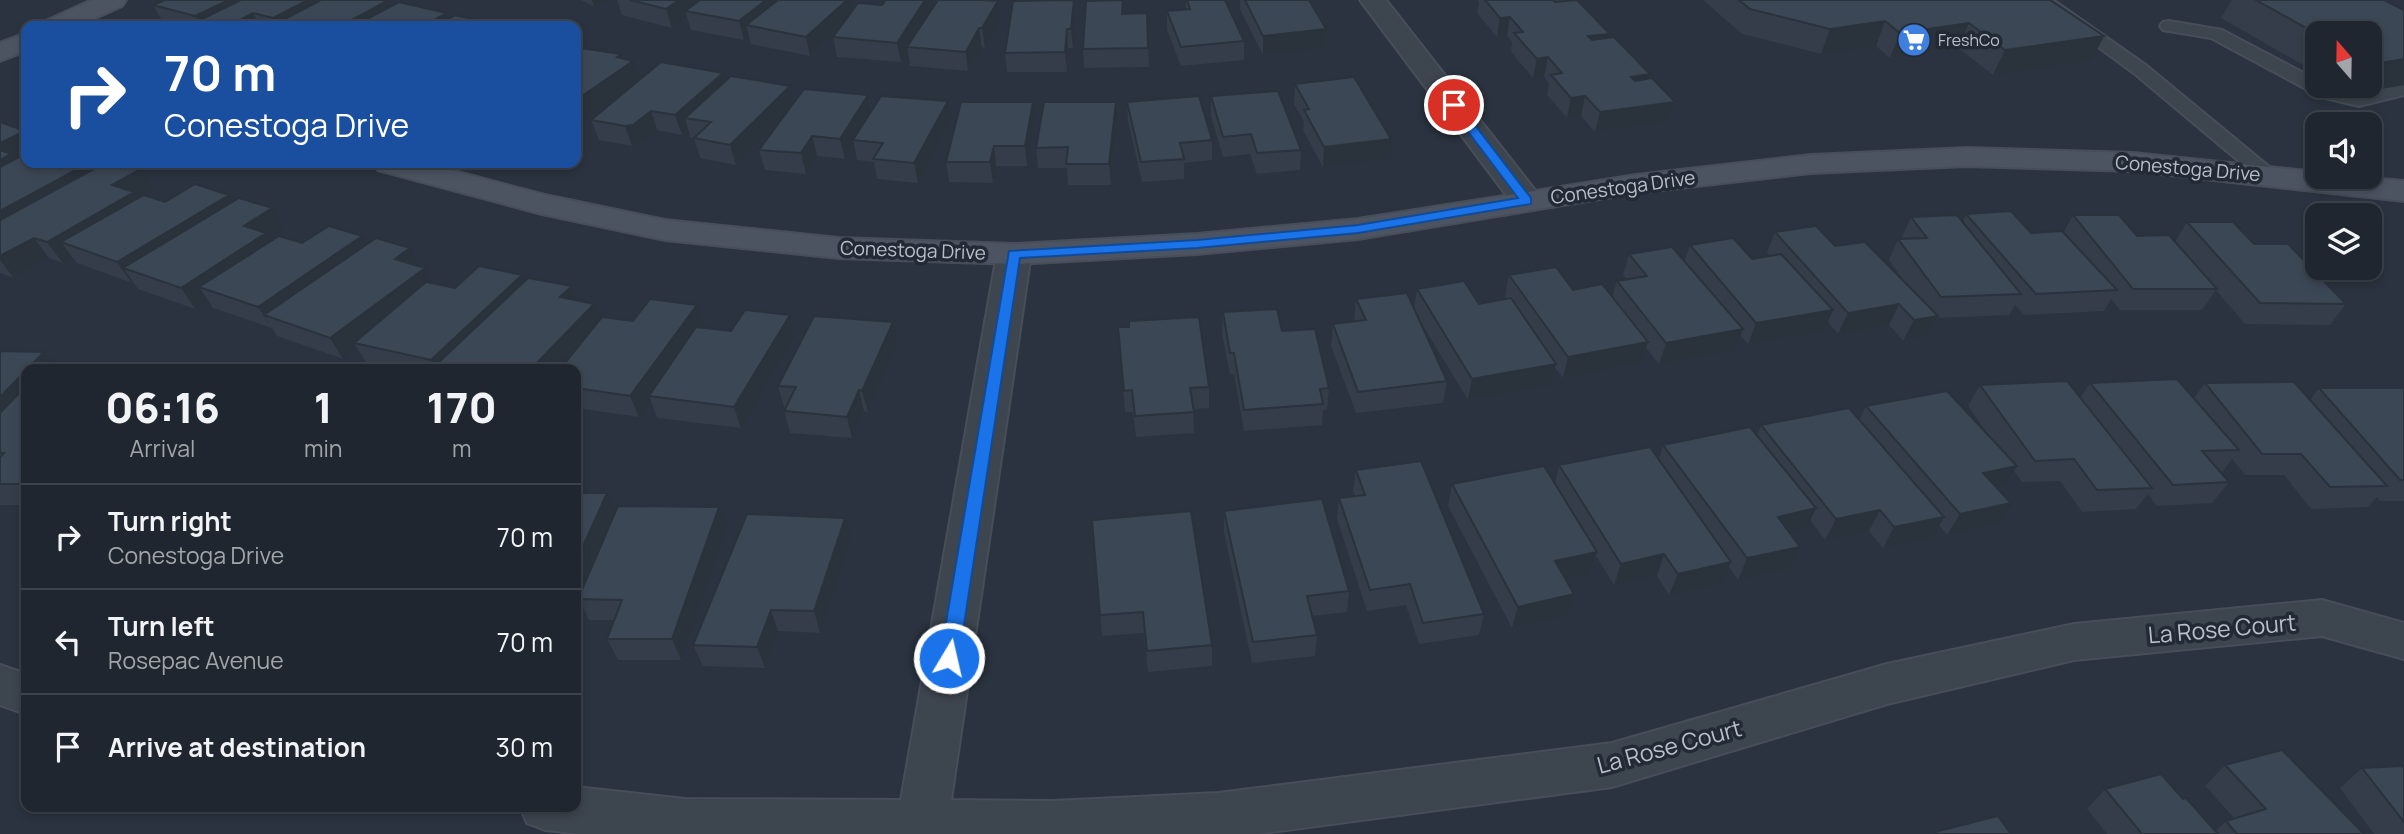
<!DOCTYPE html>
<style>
:root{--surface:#20262f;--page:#2d323b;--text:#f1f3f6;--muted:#a2a5aa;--line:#3d434b}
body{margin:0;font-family:Manrope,sans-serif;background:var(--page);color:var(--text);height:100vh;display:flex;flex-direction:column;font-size:26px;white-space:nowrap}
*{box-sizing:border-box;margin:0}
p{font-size:23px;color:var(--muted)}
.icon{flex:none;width:38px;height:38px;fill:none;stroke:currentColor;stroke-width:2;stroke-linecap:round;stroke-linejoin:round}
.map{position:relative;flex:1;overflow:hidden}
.details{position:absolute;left:21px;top:364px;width:560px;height:448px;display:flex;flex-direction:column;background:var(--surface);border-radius:14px;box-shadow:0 4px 10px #0003,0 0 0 2px var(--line)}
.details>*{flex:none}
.guide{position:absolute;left:21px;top:21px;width:560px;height:147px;border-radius:14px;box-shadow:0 4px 10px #0003,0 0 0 2px var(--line);background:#1a4fa0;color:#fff;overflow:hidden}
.needle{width:46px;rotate:340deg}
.controls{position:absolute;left:2305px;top:21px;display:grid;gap:14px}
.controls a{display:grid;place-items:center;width:77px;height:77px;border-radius:14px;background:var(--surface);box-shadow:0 4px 10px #0003,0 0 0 2px var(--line);font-size:35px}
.pin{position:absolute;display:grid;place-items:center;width:60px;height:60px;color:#fff;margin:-30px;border:4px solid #fff;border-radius:50%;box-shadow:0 2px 7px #0007}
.me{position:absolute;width:77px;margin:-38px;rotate:9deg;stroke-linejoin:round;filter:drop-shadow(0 0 5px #0008)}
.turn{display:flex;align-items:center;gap:24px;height:147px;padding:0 28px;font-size:32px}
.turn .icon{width:91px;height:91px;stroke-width:2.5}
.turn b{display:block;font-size:49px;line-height:60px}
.eta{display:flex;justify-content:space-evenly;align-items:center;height:119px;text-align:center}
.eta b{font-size:42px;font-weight:800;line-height:49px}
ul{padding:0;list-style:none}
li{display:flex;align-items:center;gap:21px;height:105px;padding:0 28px;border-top:2px solid var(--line)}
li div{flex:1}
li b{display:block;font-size:26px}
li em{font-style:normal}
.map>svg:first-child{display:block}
</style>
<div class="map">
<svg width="2404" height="834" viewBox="0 0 2404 834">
<rect width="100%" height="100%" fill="#2a333f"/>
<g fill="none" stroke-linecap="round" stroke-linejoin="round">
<defs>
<path id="lane" d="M2034,0H2053L2147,66L2273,170L2276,174L2273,178H2259L2135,74Z
M2169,21L2222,30L2317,80V86L2359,94L2404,85V95L2359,106L2321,97L2211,38L2163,30L2160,26L2163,22Z"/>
<path id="street" d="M1360,0H1386L1538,194L1543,201L1538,208L1527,211L1516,208Z
M1014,244L1026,247L1031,254L951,800L1054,801L1218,793L1612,743L1887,664L2074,624L2322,600L2404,623V659L2322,636L2074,660L1887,704L1612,787L1256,834H583L545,830L527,823L520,807H576V787L685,799L901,800L997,254L1002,247Z
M0,665L26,674V714L0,705Z"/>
<path id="secondary" d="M92,0H126L122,6L78,26H44L48,20Z
M26,33V51L0,61V43Z
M1967,148L2133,153L2317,172V177H2359L2404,181V201L2133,171L1967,166L1811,173L1636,193L1358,239L1197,254L1014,264L839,258L665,240L542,214L378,170L374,163H424L545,195L665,220L839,238L1014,244L1197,234L1358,219L1636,175L1811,155Z"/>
</defs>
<!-- lane casing -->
<use href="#lane" stroke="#474e59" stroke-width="4"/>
<!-- street casing -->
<use href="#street" stroke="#474e59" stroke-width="4"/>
<!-- secondary casing -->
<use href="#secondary" stroke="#474e59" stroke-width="4"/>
<!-- lane -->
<use href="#lane" fill="#3d454f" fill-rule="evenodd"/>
<!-- street -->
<use href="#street" fill="#3d454f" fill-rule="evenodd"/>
<!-- secondary -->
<use href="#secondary" fill="#4c5462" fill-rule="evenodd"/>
</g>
<!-- wall -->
<path fill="#343d49" d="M581,0H609L594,7Z
M617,0H852L854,9L882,5L886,0H929L930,11L998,1L1000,20L985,48L982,47L968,71L910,66L908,51L901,62L837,57L833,37L840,29L810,56L751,44L749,36L744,40L691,30L687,17L672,28L622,15Z
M1074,0L1075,19L1073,48H1068L1067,72H1007L1005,53Z
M1186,0H1225L1244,41V60L1181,66L1167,30V11L1186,9Z
M1240,0H1309L1326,29L1325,48L1263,55L1240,9Z
M1477,0H1577L1609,38L1650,74L1649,79L1675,102L1669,121L1595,132L1581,116L1567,118L1547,95L1549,83L1544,77L1533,78L1511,52L1512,42L1507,36L1497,37L1477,13L1479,2Z
M1703,0H2050L2104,36L2091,61L1993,75L1958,48L1890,58L1876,46L1821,54L1742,34Z
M2232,0H2384L2404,85L2353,94L2339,86H2370V33H2317V73L2221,18Z
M387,1L390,7L449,18L503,26H171L164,24L153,5Z
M1147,13L1149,67L1084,68L1083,49L1123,14Z
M723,73L725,82L794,103L868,95L872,110L951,121L918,183L877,179L874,162L857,160L854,144L845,159L817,156L806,174L765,170L759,150L782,119L736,165L700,158L694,138H691L688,129L682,135L657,130L640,145L632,146L599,140L591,120Z
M1295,84L1389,159L1323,167L1303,130L1304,122L1294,104Z
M1211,96L1301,150L1300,170L1257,174L1250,154L1223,157L1211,116Z
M1127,102L1212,140V160L1184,163V179L1142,182L1128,121Z
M0,122L26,163L142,168L155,189L144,195L165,202L233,201L272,208L284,229L269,238L271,241L302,243L367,244L419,266L433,283L455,288L522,275L525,281L572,286L578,301L594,304L600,319L704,326L703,328L731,331L790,315L795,336L741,428L657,418L651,401L639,417L576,408V369H388L367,364L357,348L343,359L277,336L272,328L213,308L208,300L195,309L138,289L133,282L132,283L77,263L72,257L63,263L49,258L14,278L0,273Z
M1035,122L1027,166H996L993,183L949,182L946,162Z
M1117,122L1111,185H1068L1067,168H1038L1036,148Z
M1966,214L2031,233H2063L2073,215L2137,236L2175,242L2187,222L2254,244L2346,304L2330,325L2245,324L2216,290L2202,310H2120L2111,299L2104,311L2024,315L2015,305L2009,315L1937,318L1927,337L1903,341L1889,325L1838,334L1828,322L1824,331L1748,344L1740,335L1735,350L1659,364L1646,348L1641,363L1563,378L1555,368L1551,385L1468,400L1417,316L1447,381L1443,403L1356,413L1331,346L1333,324L1355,322L1354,320L1356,299L1414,309L1417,289L1479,304L1507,299L1505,296L1509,275L1612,297L1617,281L1627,280L1623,275L1629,254L1684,262L1690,245L1752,259L1770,256L1767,252L1775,232L1835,246L1904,281L1889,260L1898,239H1903L1902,237L1911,217L1963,222Z
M1223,312L1282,331L1329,388L1327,409L1323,410L1322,425L1244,431L1234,374H1230L1222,334Z
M893,322L898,343L868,412L864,411L852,438L790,433L784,411L786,408L784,407L778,386Z
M1118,327L1209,387V408L1193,409L1194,433L1136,437L1133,412H1125Z
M0,351L44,352L58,369H26V505H0Z
M2090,383L2194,398L2205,383L2310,400L2319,388H2404V501H2380L2377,497L2368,507L2311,509L2284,475H2245L2232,459L2223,471H2220L2229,482L2212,503L2157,506L2148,494L2136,509L2082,512L2060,481L2022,482L2014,471L2004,487L1998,489V524L1947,535L1939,525L1932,538L1883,548L1869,531L1825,540L1810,520L1806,529L1790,533V568L1738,580L1729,567L1722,584L1669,595L1657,576L1614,585L1596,556L1590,573L1565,578L1574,594L1568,615L1512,628L1448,506L1452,484L1555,483L1559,465L1659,459L1663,445L1757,436L1761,425L1859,420L1866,406L1991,439L1968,406L1980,385L2080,398Z
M1356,470L1484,614L1479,635L1419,644L1406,605L1367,611L1337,519L1339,498L1355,496L1353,491Z
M576,493L615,512L727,528L681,660H618L607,639L614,620H589L579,600L576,607Z
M1224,511L1349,591L1347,612L1312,616L1317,635L1315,656L1252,663L1224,532Z
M1092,520L1212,645V666L1148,672L1144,633L1102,636Z
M851,539L820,633L778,631L765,668L703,666L693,645Z
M2225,765L2364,834H2107L2087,809L2105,789L2183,799L2216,831L2226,821L2235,819L2205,786Z
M2404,766V834H2374L2340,788L2362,768Z"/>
<!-- shaded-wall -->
<path fill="#2a323c" d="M229,0H272L202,19L206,26H201L195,16Z
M308,0H342L283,20L286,26H277L273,18Z
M592,0H609L594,7Z
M679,0H713L685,11L687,17L672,28L666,9Z
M766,0H794L746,25L749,36L744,40L739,21Z
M847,0H852L855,15L810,56L806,37Z
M925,0H929L931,15L907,47L908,51L901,62L897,43Z
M1074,0L1075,19L1073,48L1071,29Z
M387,1L396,20L384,26H341Z
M998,1L1000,20L985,48L982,28Z
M253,13L260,26H229Z
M446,13L452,26H424Z
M1510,17L1507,36L1497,37L1500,18Z
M1885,21L1876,46L1821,54L1830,29Z
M1969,23L1958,48L1890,58L1900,33Z
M979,28L982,47L968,71L966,52Z
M1067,29L1068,48L1067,72L1065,52Z
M1326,29L1325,48L1263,55V36Z
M1610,34L1605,53L1588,36Z
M2104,36L2091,61L1993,75L2005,50Z
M621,54L625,66L633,61L639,80L576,126V100Z
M1548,57L1544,77L1533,78L1537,59Z
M2404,59V85L2353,94L2358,86H2370V69L2373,64Z
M723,73L728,92L685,118L688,129L682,135L675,115Z
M1650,74L1645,94L1631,77Z
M790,86L795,106L736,165L730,145Z
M868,95L872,114L853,140L854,144L845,159L840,139Z
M1585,96L1581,116L1567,118L1571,98Z
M948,101L951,121L918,183L914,163Z
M1033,102L1035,122L1027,166L1025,146Z
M1116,102L1117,122L1111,185L1109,164Z
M1675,102L1669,121L1595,132L1600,112Z
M651,111L657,130L640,145L632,146L625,126Z
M25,131L26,133V157L0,188V143Z
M812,136L817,156L806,174L801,153Z
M1391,139L1389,159L1323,167L1324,147Z
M994,146L996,166L993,183L990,162Z
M89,163H109L0,227V211Z
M142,168L155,189L61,242L72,257L63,263L47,242L112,185Z
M229,195L242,215L123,268L133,282L132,283L117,262Z
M272,208L284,229L269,238L279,254L199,287L208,300L195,309L181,288L244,226Z
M362,236L374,257L264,315L272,328L258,307Z
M34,238L49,258L14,278L0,260V256Z
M410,248L420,269L395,259Z
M425,268L436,289L354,343L357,348L343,359L330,338Z
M522,275L532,296L437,364L440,369H436L431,360Z
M572,286L580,307L560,297Z
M594,304L603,325L561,369H531Z
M1899,304L1889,325L1838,334L1848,313Z
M697,305L704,326L654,397L649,396L651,401L639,417L630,396Z
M1833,310L1824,331L1748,344L1756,323Z
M790,315L795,336L741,428L734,407Z
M1938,316L1927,337L1903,341L1914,320Z
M893,322L898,343L868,412L862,391Z
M1743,329L1735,350L1659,364L1666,343Z
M1648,342L1641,363L1563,378L1568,357Z
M44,352L58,369H27Z
M1556,364L1551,385L1468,400L1472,379Z
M26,370V410L0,438V397Z
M859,390L864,411L852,438L847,417Z
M2017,466L2004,487L1971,494L1983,473Z
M607,493L617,515L576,607V562Z
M2011,503L1998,524L1947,535L1960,514Z
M719,507L727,528L681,660L672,639Z
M1816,508L1806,529L1768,538L1778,517Z
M1880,510L1869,531L1825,540L1836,519Z
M1944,517L1932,538L1883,548L1894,527Z
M845,518L851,539L820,633L814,611Z
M1800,547L1790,568L1738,580L1747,558Z
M1597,552L1590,573L1549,582L1555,561Z
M1664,554L1657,576L1614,585L1621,564Z
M1731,562L1722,584L1669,595L1678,574Z
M1574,594L1568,615L1512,628L1518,607Z
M771,610L778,631L765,668L757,647Z"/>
<!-- building -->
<path fill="#3c4755" stroke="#2a323c" stroke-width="2" d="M165,0H229L195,16L153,5Z
M241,0H308L273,18L253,13L229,26L202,19Z
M321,0H383L387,1L341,26H298L301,25L283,20Z
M630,0H679L666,9Z
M700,0H766L739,21L685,11Z
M778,0H847L806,37L746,25Z
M886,0H925L897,43L833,37L858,3L882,5Z
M938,0H982L998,1L982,28H979L966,52L907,47Z
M1074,0L1071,29H1067L1065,52L1005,53L1013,1Z
M1123,0L1122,14L1147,13L1148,48L1083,49L1086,1Z
M1187,0H1225L1244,41L1181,47L1167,11L1190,9Z
M1245,0H1309L1326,29L1263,36Z
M1485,0H1553L1555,2L1577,0L1610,34L1588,36L1592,40L1614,37L1650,74L1631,77L1635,81L1652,78L1675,102L1600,112L1585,96L1571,98L1551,75L1562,73L1548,57L1537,59L1514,33L1523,32L1510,17L1500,18Z
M1739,0H2050L2104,36L2005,50L1969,23L1900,33L1885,21L1830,29L1750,9Z
M2256,0H2384L2404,10V59L2373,64L2370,62V33L2317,34Z
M399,2L446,13L424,26H354Z
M455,15L503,26H435Z
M580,48L621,54L617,57L633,61L576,100V51Z
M661,62L723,73L675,115L651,111L633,125L625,126L591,120Z
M731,76L790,86L730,145L694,138L711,122L685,118Z
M1354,77L1391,139L1324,147L1304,110L1309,109L1295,84Z
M804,89L868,95L840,139L812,136L801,153L759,150Z
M1278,91L1301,150L1257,153L1251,134L1223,137L1211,96Z
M881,96L948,101L914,163L873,159L883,143L853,140Z
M1199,96L1212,140L1180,143L1184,159L1141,162L1127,102Z
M961,102H1033L1025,146H994L990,162H946Z
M1044,102H1116L1109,164H1066L1068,147L1036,148Z
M0,122L25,131L0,143Z
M0,150L11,154L0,160Z
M23,155L26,157V163H89L0,211V167Z
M105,163H123L142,168L112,185L134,192L47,242L34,238L0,256V220Z
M195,184L229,195L117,262L61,242L144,195L165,202Z
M239,198L272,208L244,226L266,233L181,288L123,268Z
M2011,211L2031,233L2062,231L2117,290L2036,294L1966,214Z
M1957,215L2021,294L1941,297L1898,239L1927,238L1911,217Z
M2073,215H2119L2137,236L2169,235L2217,289H2133Z
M2187,222H2233L2254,244H2288L2346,304L2260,303Z
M329,226L362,236L258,307L199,287L279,236L302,243Z
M1816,226L1835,246L1865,242L1938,316L1914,320L1899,304L1848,313L1775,232Z
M376,238L410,248L395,259L425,268L330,338L264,315Z
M1733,238L1752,259L1781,254L1833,310L1756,323L1690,245Z
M1672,247L1743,329L1666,343L1617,281L1647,276L1629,254Z
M479,266L522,275L431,360L354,343L426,282L455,288Z
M1556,267L1573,290L1602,284L1648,342L1568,357L1509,275Z
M528,278L572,286L560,297L594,304L531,369H463L437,364Z
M1464,281L1479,304L1511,298L1556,364L1472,379L1417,289Z
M1407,293L1447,381L1358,392L1333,324L1366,320L1356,299Z
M650,299L697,305L630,396L576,388V369H560L602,317L633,321Z
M1277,309L1282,331L1315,329L1329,388L1320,389L1323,404L1244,410L1234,353H1230L1223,312Z
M745,310L790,315L734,407L649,396L696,327L731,331Z
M814,316L893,322L862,391L859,390L847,417L784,411L796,387L778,386Z
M1199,317L1209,387L1190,388L1194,412L1135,416L1132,390L1124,391L1118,327H1129V321Z
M0,351L44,352L0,397Z
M2177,379L2239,450L2202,451L2229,482L2173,485L2090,383Z
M2067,381L2152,488L2097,490L2074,459L2035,461L1980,385Z
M2294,382L2387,486L2330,487L2301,454H2262L2205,383Z
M26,386V484H0V458L4,453H0V413Z
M2319,388H2404V480H2400Z
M1947,391L2017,466L1983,473L2011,503L1960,514L1866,406Z
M1849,408L1944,517L1894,527L1880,510L1836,519L1761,425Z
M1750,427L1816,508L1778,517L1800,547L1747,558L1663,445Z
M1650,447L1731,562L1678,574L1664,554L1621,564L1559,465Z
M1421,461L1484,614L1423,623L1410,584L1370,590L1339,498L1365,495L1356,470Z
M1544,466L1597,552L1555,561L1574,594L1518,607L1452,484Z
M576,493H607L576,562Z
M1322,499L1349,591L1307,596L1317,635L1253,642L1224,511Z
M618,506L719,507L672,639H607L622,600L578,599Z
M1191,511L1212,645L1147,651L1143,612L1100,615L1092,520Z
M747,514L845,518L814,611L771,610L757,647L693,645Z
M2282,750L2364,834H2237L2226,821L2266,809L2225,765Z
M2404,766V822L2362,768Z
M2161,774L2183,799L2186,798L2218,834H2142L2105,789Z
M1998,816L2011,834H1937L1935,832Z"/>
<!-- route -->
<path fill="#1a73e8" stroke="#114b97" stroke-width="2" d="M1454,102L1458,103L1531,198V204L1358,233L1197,248L1020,258L959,658L956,663L949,665L943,663L940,658L1009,251L1197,240L1358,225L1518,198L1448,105Z"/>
<!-- icons -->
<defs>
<symbol id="supermarket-disc" viewBox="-11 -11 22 22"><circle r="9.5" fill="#3f7fe0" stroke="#222a35"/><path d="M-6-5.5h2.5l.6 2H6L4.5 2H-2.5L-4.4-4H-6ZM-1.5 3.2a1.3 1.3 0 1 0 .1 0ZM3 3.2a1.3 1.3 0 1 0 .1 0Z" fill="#fff"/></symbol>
</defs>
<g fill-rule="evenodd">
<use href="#supermarket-disc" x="1895" y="21" width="38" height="38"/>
</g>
<g text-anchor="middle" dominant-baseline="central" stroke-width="7" stroke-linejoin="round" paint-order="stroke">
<!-- far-poi labels -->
<g font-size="16" fill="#bac0ca" stroke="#222a35" text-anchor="start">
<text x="1938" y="40">FreshCo</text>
</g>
<!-- street labels -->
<g font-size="19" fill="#bac0ca" stroke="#222a35">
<text transform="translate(2188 168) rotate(5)">Conestoga Drive</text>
<text transform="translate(1623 187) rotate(-8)">Conestoga Drive</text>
<text transform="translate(913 250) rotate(2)">Conestoga Drive</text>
</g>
<!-- near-street labels -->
<g font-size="23" fill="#bac0ca" stroke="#222a35">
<text transform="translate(2222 628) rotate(-5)">La Rose Court</text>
<text transform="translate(1669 746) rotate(-15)">La Rose Court</text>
</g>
</g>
</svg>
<div class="controls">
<a><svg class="needle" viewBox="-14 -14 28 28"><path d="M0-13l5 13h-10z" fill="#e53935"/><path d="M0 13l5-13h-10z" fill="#a2a5aa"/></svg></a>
<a><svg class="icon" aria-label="sound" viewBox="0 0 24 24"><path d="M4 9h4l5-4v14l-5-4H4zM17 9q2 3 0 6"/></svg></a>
<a><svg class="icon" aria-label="layers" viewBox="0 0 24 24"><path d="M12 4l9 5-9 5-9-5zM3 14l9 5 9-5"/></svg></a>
</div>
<div class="pin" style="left:1454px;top:105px;background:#d93025"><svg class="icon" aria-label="arrive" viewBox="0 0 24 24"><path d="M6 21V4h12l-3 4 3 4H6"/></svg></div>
<svg class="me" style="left:949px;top:658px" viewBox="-20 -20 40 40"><circle r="17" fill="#1a73e8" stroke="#fff" stroke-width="3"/><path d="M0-11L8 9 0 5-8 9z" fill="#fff"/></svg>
<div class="guide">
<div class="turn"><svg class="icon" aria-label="right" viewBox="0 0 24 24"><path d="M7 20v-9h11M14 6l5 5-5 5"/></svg><div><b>70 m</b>Conestoga Drive</div></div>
</div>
<section class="details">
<div class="eta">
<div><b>06:16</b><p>Arrival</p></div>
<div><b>1</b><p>min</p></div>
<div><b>170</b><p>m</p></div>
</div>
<ul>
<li><svg class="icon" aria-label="right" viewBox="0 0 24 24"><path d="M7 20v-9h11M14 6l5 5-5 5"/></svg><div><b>Turn right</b><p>Conestoga Drive</p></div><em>70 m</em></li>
<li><svg class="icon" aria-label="left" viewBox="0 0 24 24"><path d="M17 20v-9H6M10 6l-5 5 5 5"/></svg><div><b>Turn left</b><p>Rosepac Avenue</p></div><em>70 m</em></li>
<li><svg class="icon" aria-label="arrive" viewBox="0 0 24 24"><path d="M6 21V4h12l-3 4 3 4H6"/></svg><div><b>Arrive at destination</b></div><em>30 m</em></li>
</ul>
</section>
</div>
